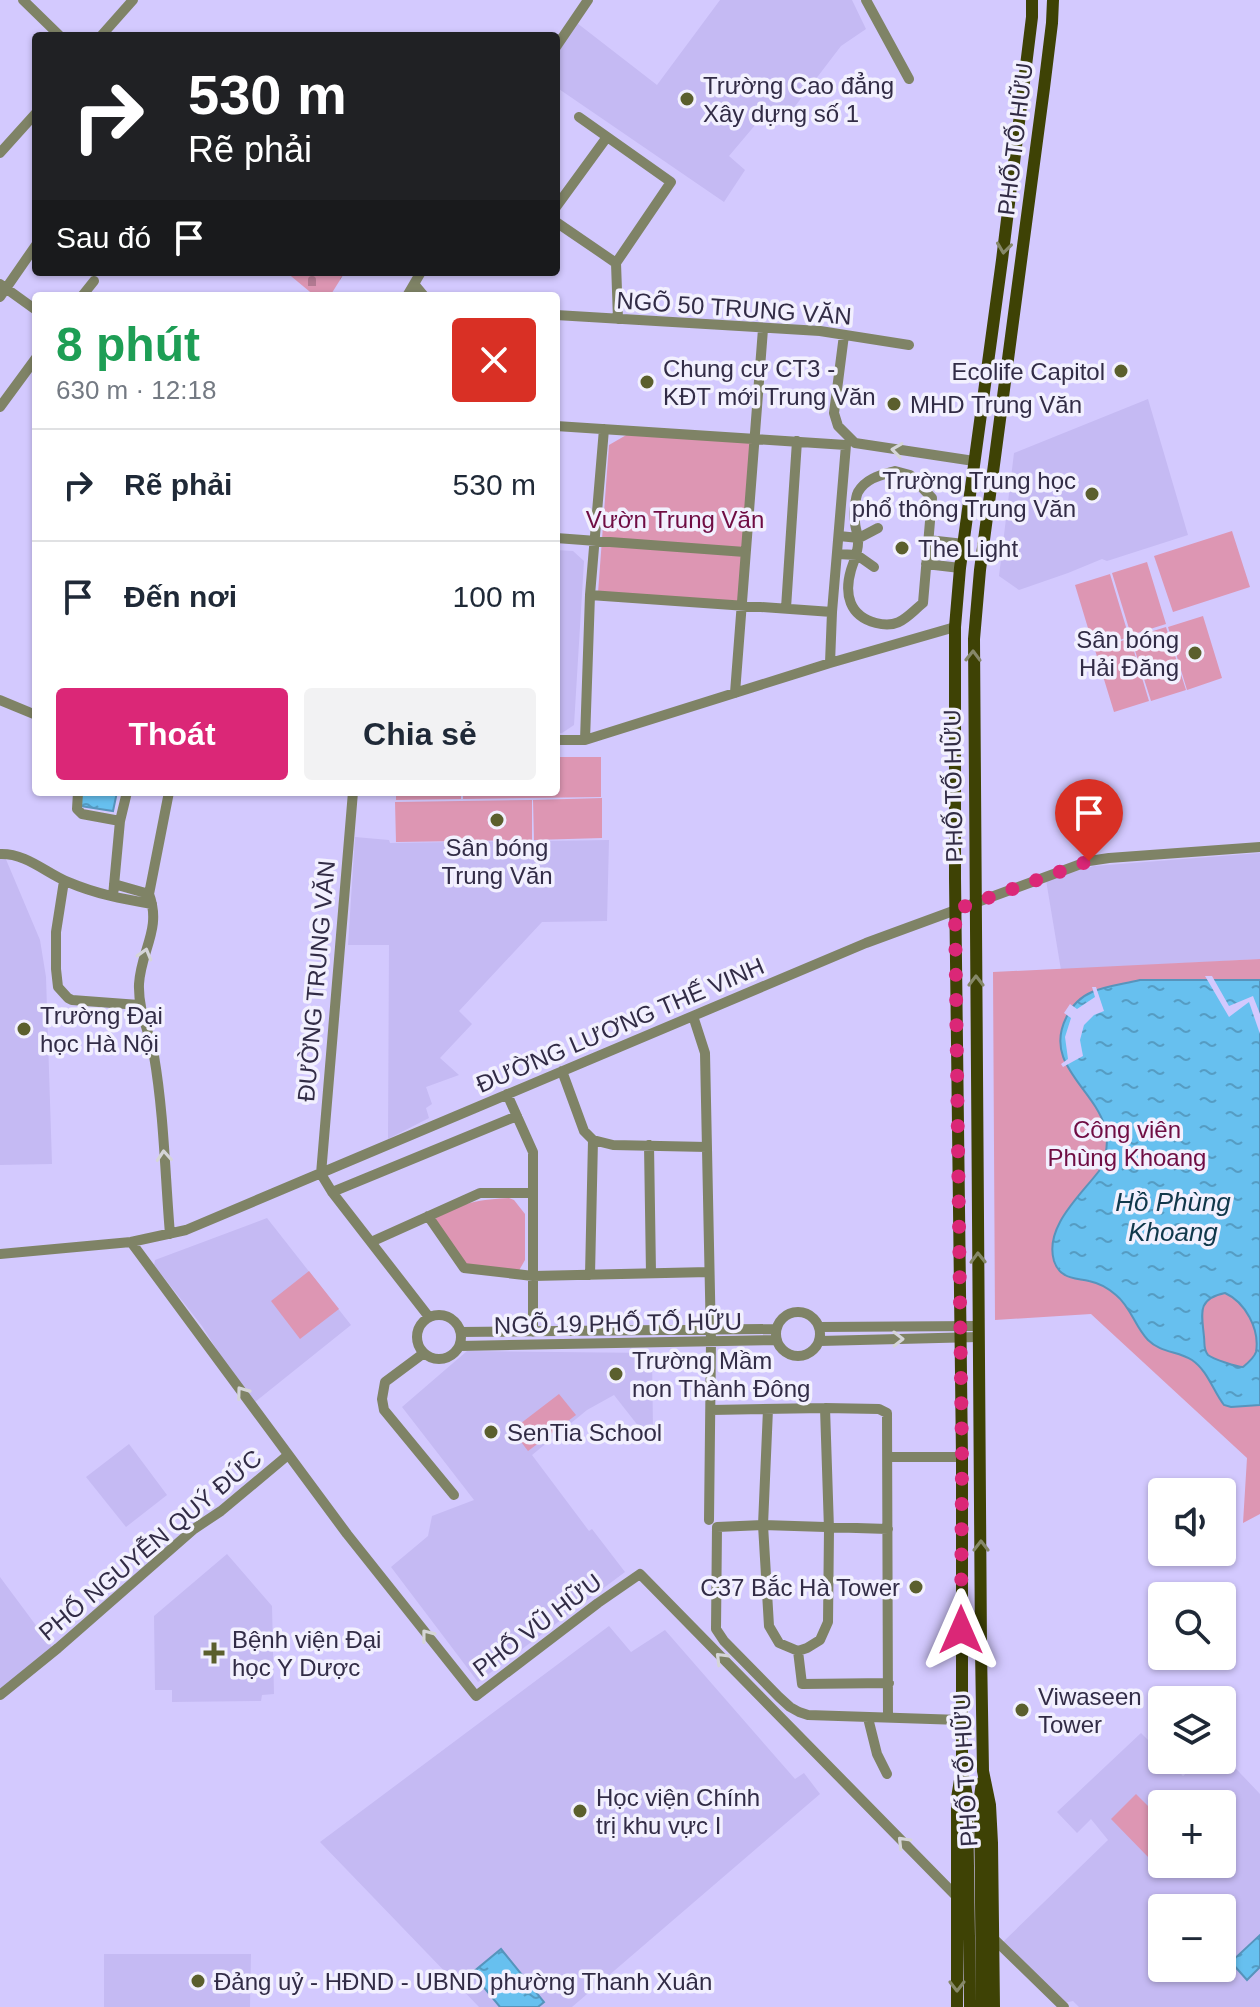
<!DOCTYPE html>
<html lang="vi">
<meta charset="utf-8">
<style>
:root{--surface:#fff;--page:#f2f2f3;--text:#1f2937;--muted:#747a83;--line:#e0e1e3;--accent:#db2777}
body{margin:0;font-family:Helvetica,sans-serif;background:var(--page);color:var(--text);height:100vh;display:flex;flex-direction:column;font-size:30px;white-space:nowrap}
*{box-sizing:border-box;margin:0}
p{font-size:26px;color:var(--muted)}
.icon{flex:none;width:44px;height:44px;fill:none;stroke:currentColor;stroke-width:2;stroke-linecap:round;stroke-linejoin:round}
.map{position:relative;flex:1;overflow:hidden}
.sheet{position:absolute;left:32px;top:292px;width:528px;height:504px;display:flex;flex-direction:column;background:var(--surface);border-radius:8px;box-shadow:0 2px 6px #0004}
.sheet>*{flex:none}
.top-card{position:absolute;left:32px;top:32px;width:528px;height:244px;border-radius:8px;box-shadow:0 2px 6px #0004;background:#202124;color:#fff;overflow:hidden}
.fabs{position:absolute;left:1148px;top:1478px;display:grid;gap:16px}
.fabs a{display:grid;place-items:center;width:88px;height:88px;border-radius:8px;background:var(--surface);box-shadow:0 2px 6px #0004;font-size:40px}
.pin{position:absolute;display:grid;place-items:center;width:68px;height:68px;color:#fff;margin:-82px -34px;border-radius:50% 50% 50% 0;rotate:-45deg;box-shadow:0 0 8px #0007}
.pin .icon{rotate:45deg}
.me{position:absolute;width:88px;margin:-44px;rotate:0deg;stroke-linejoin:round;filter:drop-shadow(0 0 6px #0008)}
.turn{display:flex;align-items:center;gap:28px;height:168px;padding:0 24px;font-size:36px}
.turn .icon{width:104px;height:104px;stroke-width:2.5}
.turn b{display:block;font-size:56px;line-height:68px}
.then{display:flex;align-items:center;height:76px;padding:0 24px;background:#0003;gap:16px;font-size:30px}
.round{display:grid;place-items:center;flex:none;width:84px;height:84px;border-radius:8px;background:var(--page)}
.overview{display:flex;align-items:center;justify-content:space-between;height:136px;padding:0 24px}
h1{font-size:48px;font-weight:600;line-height:60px;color:#1e9e55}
.cta{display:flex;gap:16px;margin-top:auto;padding:16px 24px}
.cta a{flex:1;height:92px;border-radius:8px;background:var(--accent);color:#fff;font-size:32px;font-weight:600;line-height:92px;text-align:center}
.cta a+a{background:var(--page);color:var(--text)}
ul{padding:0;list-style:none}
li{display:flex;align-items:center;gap:24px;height:112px;padding:0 24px;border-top:2px solid var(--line)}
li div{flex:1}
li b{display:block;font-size:30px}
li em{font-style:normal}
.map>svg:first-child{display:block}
</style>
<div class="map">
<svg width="1260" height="2007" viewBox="0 0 1260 2007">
<defs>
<pattern id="cemetery-stones" width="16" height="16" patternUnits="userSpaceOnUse" patternTransform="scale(2)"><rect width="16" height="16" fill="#dd96b3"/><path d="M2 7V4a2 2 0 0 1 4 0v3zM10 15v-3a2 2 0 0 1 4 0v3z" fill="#b47b93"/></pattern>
<pattern id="water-ripples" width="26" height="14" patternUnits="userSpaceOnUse" patternTransform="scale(2)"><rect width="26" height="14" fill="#67c0ef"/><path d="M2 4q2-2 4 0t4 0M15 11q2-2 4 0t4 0" fill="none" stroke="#559cc3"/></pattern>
</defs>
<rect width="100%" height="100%" fill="#d3c9fe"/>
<!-- built -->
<path fill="#c5baf3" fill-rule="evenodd" d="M720,0H852L866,29L841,46L783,122L767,111L729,156L745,170L724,202L556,87V52L577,23L657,85Z
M1148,399L1188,535L1107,561L1102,559L1068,573L1019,590L999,576L1014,453Z
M556,550L573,551L584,561L574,725L562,733H556Z
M355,837L389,840L390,843L609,840L607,921L542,922L459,1011L472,1024L440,1058L459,1075L426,1087L432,1104L426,1108L429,1118L388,1139L389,945H348Z
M1260,853V959L1061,970L1046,880L1094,866Z
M5,857L40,940L46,977L52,1164L0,1165V858Z
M267,1218L351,1325L255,1402L247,1398L202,1326L154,1265L155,1260Z
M467,1351L652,1353L653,1431L643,1432L614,1395L587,1410L532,1455L589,1531L592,1529L625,1572L478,1682L391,1567L428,1536L432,1516L474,1500L402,1407Z
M129,1444L167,1495L126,1527L86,1477Z
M227,1554L272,1606L274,1694L262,1695L261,1701L172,1702V1690H155L154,1616Z
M0,1577L52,1647L0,1689Z
M609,1626L631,1652L665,1630L795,1779L804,1773L820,1794L572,2007H479L320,1842Z
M1141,1733L1162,1754V1760H1168L1183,1776L1201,1760H1222V1754L1260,1794V2007H1079L1073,2001L1064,2003L1003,1942L1108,1840L1091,1819L1077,1833L1057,1812ZM1162,1804H1222V1864H1162ZM1162,1908H1222V1968H1162Z
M104,1954H251L250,2007H104Z"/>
<!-- green -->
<path fill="#dd96b3" d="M635,430L753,439L741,605L598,593L609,445Z
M1232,531L1250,587L1173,612L1154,556Z
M1147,562L1166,624L1131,635L1112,573Z
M1110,574L1129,637L1094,648L1075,585Z
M1203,616L1222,678L1187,690L1168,627Z
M1166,627L1186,690L1151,701L1131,638Z
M1130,638L1149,701L1114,712L1095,650Z
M556,757H601V797L463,799V792H556Z
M396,792H461V799L396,800Z
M602,798V838L534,840L533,800Z
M532,800V840L396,842L395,802Z
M1260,959V1514L1243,1523L1247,1458L1091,1314L995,1320L993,972Z
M509,1198L514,1200L525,1214V1260L517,1274L464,1268L435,1219C453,1203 486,1199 509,1198Z
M309,1271L339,1309L300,1339L271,1301Z
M559,1394L576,1415L528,1451L512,1430Z
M1136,1794L1162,1820V1845L1149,1858L1111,1819Z"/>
<!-- cemetery -->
<path fill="url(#cemetery-stones)" d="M286,272H345L330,296H315Z"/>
<!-- water -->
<path fill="url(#water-ripples)" stroke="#5794bc" stroke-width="2" fill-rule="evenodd" d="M82,792H117L113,811L80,806Z
M1140,980H1260V1405L1231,1407L1224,1405C1213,1391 1208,1371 1192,1360C1178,1351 1161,1353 1148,1340C1135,1327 1131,1307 1116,1295C1108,1288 1099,1283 1089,1281C1081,1279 1071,1279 1065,1275C1059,1272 1056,1267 1054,1261C1044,1227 1080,1196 1099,1171C1135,1102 1036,1079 1066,1018C1071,1007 1080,997 1092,992C1106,986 1124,984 1140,980ZM1225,1293C1245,1302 1260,1329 1256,1352C1254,1358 1249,1362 1243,1367C1237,1367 1213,1359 1208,1355C1203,1349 1205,1344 1204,1337C1202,1314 1196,1299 1225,1293Z
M1260,1935V1967L1247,1980L1231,1962Z
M501,1949L544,2002L538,2007H500L472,1973Z"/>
<!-- pier -->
<path fill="#d3c9fe" d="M1205,976H1212L1229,1006L1253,996L1260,1014V1034L1249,1002L1229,1017Z
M1092,987H1096L1104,1011L1094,1015L1084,1025L1080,1040L1083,1056L1063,1067L1061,1064L1068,1059L1065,1037L1071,1018L1064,1013L1070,1004L1077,1009L1095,997Z"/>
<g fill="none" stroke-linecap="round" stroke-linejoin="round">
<!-- minor -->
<path stroke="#7f8366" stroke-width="10" d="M23,0L60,36
M866,0L909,79
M101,36L133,0
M556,47L588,0
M579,117L671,182L616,263L618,319
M0,153L36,113
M556,207L607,137
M556,222L616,263
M0,284L36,310
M414,284L424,296
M82,296L94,281
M407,296L421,272
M0,297L36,245
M556,315L820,331L909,345
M844,335L834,413L838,426L855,443L974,461
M0,407L36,358
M556,426L846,445L832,612L830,663
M895,471L910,475L932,498L923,603C906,617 899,629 876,623C849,616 844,594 851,570C854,560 859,551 858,540C858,534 855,528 855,522C854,514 855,498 858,492C866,478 881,475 895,471Z
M839,536L859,538L878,528
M556,538L745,552
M928,540L964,544
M837,554L857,555L874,567
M926,564L960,568
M590,595L832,612
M786,608L797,441
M735,693L763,329
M0,700L36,715
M556,740H585L830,663L955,627
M585,740L590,595L604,429
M78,792L77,809L82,814L120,821
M169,792L149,894C162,929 141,950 139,984C138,1010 149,1031 154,1056C164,1114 165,1175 170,1234
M0,854C26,853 46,873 68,882C96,894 123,899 152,904
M64,881L56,932V969L58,987L68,998L72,1000L139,1005
M114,884L149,894
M113,896L120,821L127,792
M693,1016L705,1053L711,1341L709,1520
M562,1071L584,1131L593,1140L613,1145L707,1147
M507,1094L533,1152V1332
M649,1145L651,1273
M321,1174L353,792
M321,1174L332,1192L429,1317
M332,1192L517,1116
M428,1216L464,1268L533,1276L709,1272
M131,1242L347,1534L476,1696L598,1603L640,1574L958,1898
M371,1242L480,1193H533
M0,1254L131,1242L186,1230L866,943L1089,861L1109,858L1260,847
M590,1275L593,1140
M776 1334a22 22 0 1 1 44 0a22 22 0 1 1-44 0Z
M417 1337a22 22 0 1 1 44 0a22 22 0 1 1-44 0Z
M819,1327L978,1326
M461,1332L776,1329
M820,1341L978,1337
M460,1346L777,1340
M424,1353L385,1382L382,1399L384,1410L454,1495
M768,1409L763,1525L769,1626L779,1643L798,1651L807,1648L820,1640L828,1622L829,1529L825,1408
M711,1410L825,1408L879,1409L887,1413L888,1717
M888,1457H962
M888,1529L763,1525L717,1527L716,1629L724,1641L779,1697L790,1707L799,1712L808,1715L961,1720
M798,1651L802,1684L889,1683
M0,1695L58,1648L194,1529L221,1511L288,1455
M868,1718L877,1754L887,1774
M992,1937L1064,2007"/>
<!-- major -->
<path stroke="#3e4205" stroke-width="12" d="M964,1779L967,1797L970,2007
M982,1782L980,1797L982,2007
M957,2007V1798L962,1768V1457L955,878V627L960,568L1002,260L1032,17V0
M994,2007L992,1843L990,1805L983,1771L981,1649L974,639L980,570L1044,88L1052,23L1053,0"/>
</g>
<!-- one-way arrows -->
<defs><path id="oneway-chevron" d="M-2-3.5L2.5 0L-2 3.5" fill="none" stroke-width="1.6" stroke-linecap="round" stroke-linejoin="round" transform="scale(2)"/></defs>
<g stroke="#868869">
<use href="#oneway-chevron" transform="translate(1004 248) rotate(97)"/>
<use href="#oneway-chevron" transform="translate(973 656) rotate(-89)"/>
<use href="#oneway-chevron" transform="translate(976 981) rotate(-90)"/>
<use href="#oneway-chevron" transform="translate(978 1258) rotate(-91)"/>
<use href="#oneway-chevron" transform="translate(981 1546) rotate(-90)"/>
<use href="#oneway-chevron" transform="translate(957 1986) rotate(90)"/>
</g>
<g stroke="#d5d5d8">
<use href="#oneway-chevron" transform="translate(897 450) rotate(-172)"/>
<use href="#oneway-chevron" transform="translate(145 954) rotate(-74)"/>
<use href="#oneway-chevron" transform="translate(164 1156) rotate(-94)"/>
<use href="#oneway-chevron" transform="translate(898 1339) rotate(-1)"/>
<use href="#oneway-chevron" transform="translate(242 1392) rotate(-126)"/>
<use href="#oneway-chevron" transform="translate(427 1635) rotate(-128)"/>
<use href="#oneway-chevron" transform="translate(721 1658) rotate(-135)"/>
<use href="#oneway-chevron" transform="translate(903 1842) rotate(-134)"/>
</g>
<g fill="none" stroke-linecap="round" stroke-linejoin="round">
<!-- route -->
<path stroke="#db2777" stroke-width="14" stroke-dasharray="0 25.2" d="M961,1630L962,1457L955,910L1089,861"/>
</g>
<!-- markers -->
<g fill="#5b5f2d" stroke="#f2f0fe" stroke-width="3">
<circle cx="687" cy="99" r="8"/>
<circle cx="1121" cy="371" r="8"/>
<circle cx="647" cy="382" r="8"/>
<circle cx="894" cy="404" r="8"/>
<circle cx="1092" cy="494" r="8"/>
<circle cx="902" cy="548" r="8"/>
<circle cx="1195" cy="653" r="8"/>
<circle cx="497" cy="820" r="8"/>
<circle cx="24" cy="1029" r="8"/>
<circle cx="616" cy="1374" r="8"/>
<circle cx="491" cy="1432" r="8"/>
<circle cx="916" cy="1587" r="8"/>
<path d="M210 1641h8v8h8v8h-8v8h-8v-8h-8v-8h8z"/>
<circle cx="1022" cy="1710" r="8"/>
<circle cx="580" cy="1811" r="8"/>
<circle cx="198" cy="1981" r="8"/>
</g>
<g text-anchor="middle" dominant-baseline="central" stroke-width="7" stroke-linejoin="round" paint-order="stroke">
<!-- poi labels -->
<g font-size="24" fill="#322c46" stroke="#f2f0fe" text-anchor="start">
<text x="703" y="85">Trường Cao đẳng<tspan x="703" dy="28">Xây dựng số 1</tspan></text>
<text x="663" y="368">Chung cư CT3 -<tspan x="663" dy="28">KĐT mới Trung Văn</tspan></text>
<text x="1105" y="371" text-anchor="end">Ecolife Capitol</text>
<text x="910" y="404">MHD Trung Văn</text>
<text x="1076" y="480" text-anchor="end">Trường Trung học<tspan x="1076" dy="28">phổ thông Trung Văn</tspan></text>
<text x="918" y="548">The Light</text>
<text x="1179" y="639" text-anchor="end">Sân bóng<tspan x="1179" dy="28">Hải Đăng</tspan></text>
<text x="497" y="847" text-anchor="middle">Sân bóng<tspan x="497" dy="28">Trung Văn</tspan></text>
<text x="40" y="1015">Trường Đại<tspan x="40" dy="28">học Hà Nội</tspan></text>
<text x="632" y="1360">Trường Mầm<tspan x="632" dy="28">non Thành Đông</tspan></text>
<text x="507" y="1432">SenTia School</text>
<text x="900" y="1587" text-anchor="end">C37 Bắc Hà Tower</text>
<text x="232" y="1639">Bệnh viện Đại<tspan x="232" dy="28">học Y Dược</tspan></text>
<text x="1038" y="1696">Viwaseen<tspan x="1038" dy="28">Tower</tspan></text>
<text x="596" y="1797">Học viện Chính<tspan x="596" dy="28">trị khu vực I</tspan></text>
<text x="214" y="1981">Đảng uỷ - HĐND - UBND phường Thanh Xuân</text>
</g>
<!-- street labels -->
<g font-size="24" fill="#322c46" stroke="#f2f0fe">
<text transform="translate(1015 139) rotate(-83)">PHỐ TỐ HỮU</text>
<text transform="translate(734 308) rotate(4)">NGÕ 50 TRUNG VĂN</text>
<text transform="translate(953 786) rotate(-91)">PHỐ TỐ HỮU</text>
<text transform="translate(316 981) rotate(-85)">ĐƯỜNG TRUNG VĂN</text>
<text transform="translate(620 1025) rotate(-23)">ĐƯỜNG LƯƠNG THẾ VINH</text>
<text transform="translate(618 1323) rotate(-1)">NGÕ 19 PHỐ TỐ HỮU</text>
<text transform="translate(150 1545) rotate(-40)">PHỐ NGUYỄN QUÝ ĐỨC</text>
<text transform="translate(537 1625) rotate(-37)">PHỐ VŨ HỮU</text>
<text transform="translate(965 1770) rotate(-93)">PHỐ TỐ HỮU</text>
</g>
<!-- park labels -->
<g font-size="24" fill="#6f0c43" stroke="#f2f0fe">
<text x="675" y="519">Vườn Trung Văn</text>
<text x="1127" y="1129">Công viên<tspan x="1127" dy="28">Phùng Khoang</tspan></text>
</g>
<!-- water labels -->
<g font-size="26" font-style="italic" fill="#10384b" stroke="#f2f0fe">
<text x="1173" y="1202">Hồ Phùng<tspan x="1173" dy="30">Khoang</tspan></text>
</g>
</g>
</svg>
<div class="fabs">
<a><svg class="icon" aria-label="sound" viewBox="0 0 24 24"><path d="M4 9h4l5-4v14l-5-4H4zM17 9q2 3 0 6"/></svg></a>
<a><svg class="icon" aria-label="search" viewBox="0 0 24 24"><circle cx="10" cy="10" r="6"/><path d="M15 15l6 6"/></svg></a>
<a><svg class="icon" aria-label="layers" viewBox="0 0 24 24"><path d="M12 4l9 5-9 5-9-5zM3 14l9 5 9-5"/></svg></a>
<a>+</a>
<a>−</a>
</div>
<div class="pin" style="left:1089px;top:861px;background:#d93025"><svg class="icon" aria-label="arrive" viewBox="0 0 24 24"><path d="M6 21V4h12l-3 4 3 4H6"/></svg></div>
<svg class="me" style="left:961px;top:1630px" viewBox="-20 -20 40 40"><path d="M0-17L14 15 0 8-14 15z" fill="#db2777" stroke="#fff" stroke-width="4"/></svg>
<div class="top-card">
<div class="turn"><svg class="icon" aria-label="right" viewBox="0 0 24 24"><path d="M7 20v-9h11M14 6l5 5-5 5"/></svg><div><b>530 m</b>Rẽ phải</div></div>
<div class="then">Sau đó<svg class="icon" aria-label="arrive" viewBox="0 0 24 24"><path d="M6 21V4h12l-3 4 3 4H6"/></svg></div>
</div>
<section class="sheet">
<div class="overview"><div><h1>8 phút</h1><p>630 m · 12:18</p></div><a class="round" style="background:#d93025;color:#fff"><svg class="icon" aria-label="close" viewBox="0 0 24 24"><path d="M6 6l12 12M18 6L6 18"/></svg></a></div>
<ul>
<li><svg class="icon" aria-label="right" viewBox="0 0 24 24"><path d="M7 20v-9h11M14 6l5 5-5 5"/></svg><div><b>Rẽ phải</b></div><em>530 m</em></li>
<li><svg class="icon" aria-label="arrive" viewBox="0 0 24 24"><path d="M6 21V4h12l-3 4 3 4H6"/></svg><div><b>Đến nơi</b></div><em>100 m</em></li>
</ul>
<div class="cta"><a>Thoát</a><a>Chia sẻ</a></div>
</section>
</div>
